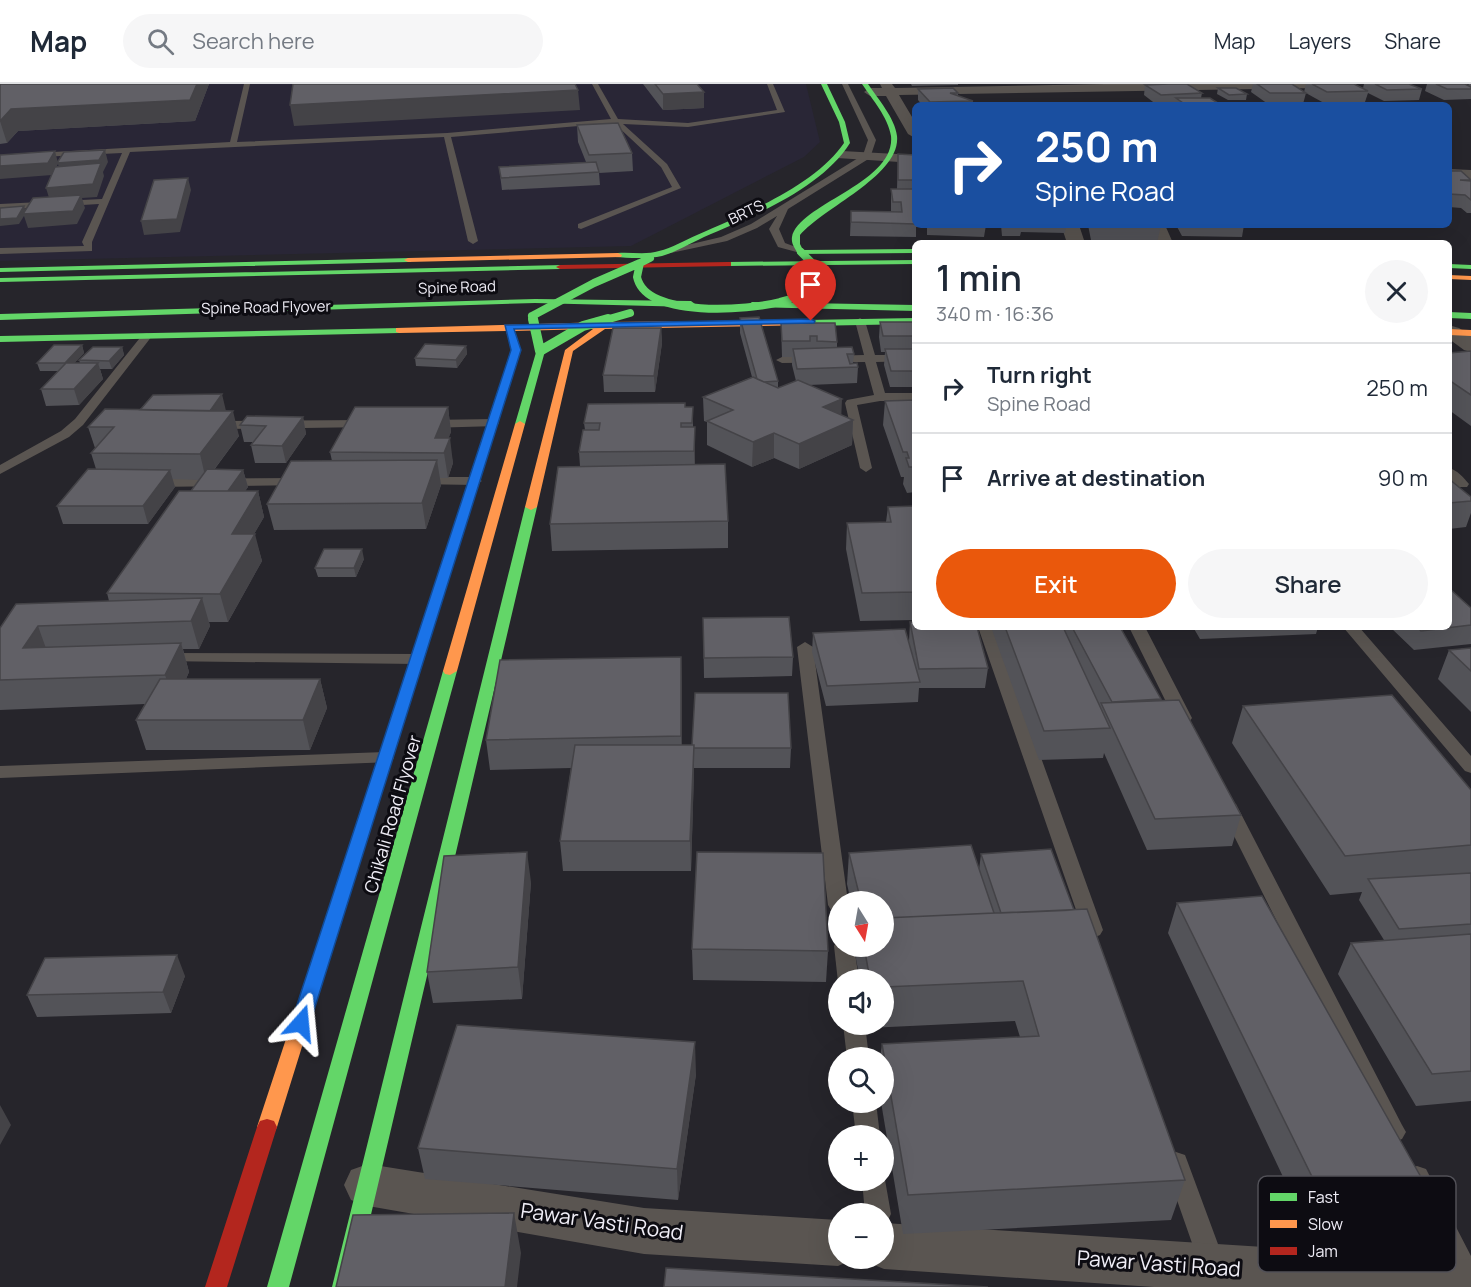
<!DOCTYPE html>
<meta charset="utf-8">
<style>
:root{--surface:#fff;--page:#f6f6f7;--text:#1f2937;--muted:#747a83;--line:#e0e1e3;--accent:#ea580c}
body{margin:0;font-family:Manrope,sans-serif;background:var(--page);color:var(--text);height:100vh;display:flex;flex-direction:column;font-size:22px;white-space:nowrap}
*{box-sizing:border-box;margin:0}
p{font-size:20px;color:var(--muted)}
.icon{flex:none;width:33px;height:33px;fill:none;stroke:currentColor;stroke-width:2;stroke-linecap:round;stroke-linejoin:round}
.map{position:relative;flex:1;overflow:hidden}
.details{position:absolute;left:912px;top:156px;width:540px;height:390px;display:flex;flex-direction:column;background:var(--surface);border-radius:9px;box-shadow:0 6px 24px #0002}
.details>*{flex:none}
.hud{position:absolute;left:912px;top:18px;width:540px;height:126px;border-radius:9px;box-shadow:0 6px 24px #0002;background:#1a4fa0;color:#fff;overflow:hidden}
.needle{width:39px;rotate:169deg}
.controls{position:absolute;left:828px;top:807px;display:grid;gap:12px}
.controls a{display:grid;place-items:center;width:66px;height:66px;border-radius:50%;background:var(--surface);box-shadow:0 6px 24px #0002;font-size:30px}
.pin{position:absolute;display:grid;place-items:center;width:51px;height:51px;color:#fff;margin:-62px -26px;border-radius:50% 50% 50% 0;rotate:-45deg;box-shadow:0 0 6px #0007}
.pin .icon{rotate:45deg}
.me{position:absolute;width:66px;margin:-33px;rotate:18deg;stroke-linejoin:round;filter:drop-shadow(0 0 4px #0008)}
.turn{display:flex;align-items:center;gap:21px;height:126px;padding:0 24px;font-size:27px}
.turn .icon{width:78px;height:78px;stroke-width:2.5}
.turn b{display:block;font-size:42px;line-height:51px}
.round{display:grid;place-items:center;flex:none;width:63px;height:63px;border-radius:32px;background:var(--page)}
.headline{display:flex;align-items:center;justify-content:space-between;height:102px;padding:0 24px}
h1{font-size:36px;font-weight:600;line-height:45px}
.button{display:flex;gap:12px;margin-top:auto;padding:12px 24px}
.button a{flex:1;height:69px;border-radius:36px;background:var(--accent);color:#fff;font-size:24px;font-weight:600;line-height:69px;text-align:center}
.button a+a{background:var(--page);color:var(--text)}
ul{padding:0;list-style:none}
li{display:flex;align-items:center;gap:18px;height:90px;padding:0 24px;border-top:2px solid var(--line)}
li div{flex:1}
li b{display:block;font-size:22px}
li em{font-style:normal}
header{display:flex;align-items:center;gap:36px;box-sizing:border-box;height:84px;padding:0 30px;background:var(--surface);border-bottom:2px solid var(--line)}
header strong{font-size:28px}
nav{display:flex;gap:33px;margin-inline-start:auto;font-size:21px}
.search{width:420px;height:54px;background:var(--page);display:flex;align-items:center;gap:15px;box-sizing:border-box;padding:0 21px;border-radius:33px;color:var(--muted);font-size:22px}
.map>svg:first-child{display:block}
</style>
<header>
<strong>Map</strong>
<div class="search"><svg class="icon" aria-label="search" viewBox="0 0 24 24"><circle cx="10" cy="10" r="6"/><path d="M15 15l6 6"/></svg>Search here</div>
<nav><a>Map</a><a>Layers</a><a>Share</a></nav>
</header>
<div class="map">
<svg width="1471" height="1203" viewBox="0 0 1471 1203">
<rect width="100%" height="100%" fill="#26252b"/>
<!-- built -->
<path fill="#292636" d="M0,0H806L820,58L804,73L631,162L0,177Z"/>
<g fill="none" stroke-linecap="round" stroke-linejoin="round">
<!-- lane -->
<path fill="#5a5551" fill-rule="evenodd" d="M244,0H250L237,58L447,49L611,35L592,0H598L618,35L688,39L777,26L767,0H773L785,28L688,43L623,40L667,80L681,104L581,145L578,144V140L672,103L661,83L614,39L451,53L478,157L473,160L468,157L444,53L130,68L92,158V167L0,170V164L84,162L82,158L99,120L0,126V120L102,115L122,69L0,75V71L230,58Z
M842,0H848L876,56L870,74L788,125L779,145L785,159L804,166V170L778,163L769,145L777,132L757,144L727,157L666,170V166L721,153L751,140L863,71L868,56Z
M860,234L865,237L875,271H915V277L876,278L885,309H915V317H880L857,321L872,384L866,388L860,384L845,319L847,316L874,311L865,278L782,279L776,276L782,273L864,271L855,237Z
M147,249L152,252L83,341L69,353L0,390V381L61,347L75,335L143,250Z
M493,335L499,339L497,342L428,344L422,340L428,336Z
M366,336L372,340L370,343L229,345L223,341L229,337Z
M1449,384C1457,386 1464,394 1469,400L1467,403H1457L1449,395Z
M419,393H475L482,397L475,401L414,400L412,397Z
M300,394L305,395L307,398L305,401L152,403L145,399L152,395Z
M978,543H994L1103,846L1100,851L1093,854L1086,851L1083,846Z
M1129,543H1145L1192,634L1189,638H1177L1174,634Z
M1343,543H1359L1471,672V689L1465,687Z
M805,558L813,563L848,818H838V828L831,826L828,821L797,563Z
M165,569L417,570L425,575L417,580L159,577L157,574Z
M385,668L391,670L394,674L391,678L0,694V682Z
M1229,718L1236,720L1238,724L1402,1041L1406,1048L1402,1055L1394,1058L1386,1055L1220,724L1222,720Z
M837,856H838V862H854L859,896H838V898L834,862Z
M843,940H865L869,974H847Z
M852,1018H876L880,1052H856Z
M1176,1068L1185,1071L1188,1079L1225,1179L1221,1188L1212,1191L1203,1188L1199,1179L1164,1079L1167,1071Z
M1417,1082L1426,1085L1471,1172V1203H1459L1405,1093L1408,1085Z
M884,1090L891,1130L887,1138L884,1139V1130H865L862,1096H884Z"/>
<!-- street -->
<path fill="#5a5551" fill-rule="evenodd" d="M880,0H892L895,4L1105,0H1326L1320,4L899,11L915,38V54L908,50L886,12H870L864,8L870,4H882Z
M842,67L915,71V79L837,74L835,71Z
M1449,85L1471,86V96L1449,95Z
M1061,141H1079L1085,159H1067Z
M1147,141H1165L1173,159H1155Z
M1452,242L1459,244L1471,252V268L1464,266L1449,255V243Z
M368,1080L644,1124L838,1136V1174H856L838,1182L644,1170L368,1122L351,1116L344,1101L351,1086Z
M884,1139L1471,1176V1203H1154L884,1185L867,1178L865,1174H884Z"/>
<!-- fast -->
<path fill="#63d668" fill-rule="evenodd" d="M821,0H827L845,38L850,59C821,105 753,132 704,153C691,159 676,168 662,172C649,175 628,174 615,173L614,171L618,169C631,168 647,171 659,167C672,164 685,156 697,151C743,131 816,101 844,59L839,38Z
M862,0H868C878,15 895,34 897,52C901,91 824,123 800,151V160L803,166L915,165V169L798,170C795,164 791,160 792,153C798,120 896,99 891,52C888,33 872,15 862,0Z
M411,174V178H408L0,188V184Z
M915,176V180L728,182L724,180L728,178Z
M1449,180L1471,181V185L1449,184Z
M563,181L564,183L560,185L0,198V194Z
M535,215L691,217L695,220L691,223L535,219L0,236V230Z
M752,218L915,221V227L749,223L748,221Z
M1449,228L1471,229V235L1449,234Z
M915,234V240L807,242L803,239L807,236Z
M402,244V248L399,249L0,258V252Z
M537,265L545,267L525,340L520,343L515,340Z
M531,420L537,423L354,1203H332L525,423Z
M450,583L457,587L289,1203H267L443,587Z"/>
<!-- slow -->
<path fill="#ff974d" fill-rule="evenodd" d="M618,169L622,171L621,173L408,178L404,176L408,174Z
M1449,191L1471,192V196L1449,195Z
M807,236L810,237V241L605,245L573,267L537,423L531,426L525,423L565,266L593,245L514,247L520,266L437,530L435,533H427L425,530L512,266L506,247L399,249L396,248V244L605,238Z
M1449,245L1471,246V252L1449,251Z
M520,337L525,340L457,587L450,591L445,590L443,587L515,340Z
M374,704L379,705L381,709L277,1043L274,1049L267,1051L260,1049L257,1043L367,709L369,705Z"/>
<!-- jam -->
<path fill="#b3261e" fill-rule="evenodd" d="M728,178H731V182L560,185L556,183L560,181Z
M431,526L437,530L381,709L379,713H369L367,709L425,530Z
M267,1035L274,1037L277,1043L227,1203H205L257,1043L260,1037Z"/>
<!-- fast-bridge-far1 -->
<path stroke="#63d668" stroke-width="8" d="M650,174L640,179L637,193C646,235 750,226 780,218C794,215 807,208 819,201L822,189L801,168
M532,232L533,237
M532,232L594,199L640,179
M602,237L630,229"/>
<!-- fast-bridge -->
<path stroke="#63d668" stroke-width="10" d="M533,235L540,267L583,242L608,235"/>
</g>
<!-- wall -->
<path fill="#535358" d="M0,0H209L195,37L18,47L7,59L0,60Z
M643,0H697L704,24L663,26Z
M911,0H958V1L912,2Z
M1253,0H1292L1306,9L1303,20H1268L1251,8Z
M1306,0H1354L1363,4L1364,0H1409L1422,5L1419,16L1384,17L1368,9L1365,18L1324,19L1304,8Z
M1427,0H1465L1468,1L1469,0H1471V15L1444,16L1425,7Z
M1145,1L1202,9L1201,14L1221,21H1157L1144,11Z
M1218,4L1247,10L1246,16H1228L1217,10Z
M918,5L958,9V12L973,17L972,21H922L918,16Z
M577,41L632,69L633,87L599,89L600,101L502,106L499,83L586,78L578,58Z
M898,70L915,71V141H924V143H916V153L850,152L851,127L891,128V105H897Z
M1449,87L1471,96V129H1467L1461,124L1449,123Z
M927,141H986L984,153L927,151Z
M1001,141H1066L1065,149L1021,148L1020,152H1002Z
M1088,141H1161L1157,159L1091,156Z
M1176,141H1244L1242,153L1182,152Z
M740,234L778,297V304L796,297L792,281V273H782L781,239L837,258V264L854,270L853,279L858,283L857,299L809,301L841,331L853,336L852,361L799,385L774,374L752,383L707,361V338L704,337L703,313L752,293L740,249Z
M880,238H915V303H890L884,281L885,268H881L879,253Z
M661,244L662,259L655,308H604L603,291Z
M82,261L84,269L74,279H80L79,276L122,263L124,271L112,285H100L103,295L79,321L46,322L41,305L59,287H40L37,279Z
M466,262L467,270L457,284L416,282L415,274Z
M1471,267V342L1449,326V269Z
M915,316V408L907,409L903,400L904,393H901L883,341L885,317Z
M448,323L451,348L448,354L453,379L448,394H440L441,401L426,445L274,446L267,420L332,377L330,368Z
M685,323H693V343H695V380L728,437V464L552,467L550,440L580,382L579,368L585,346L584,339Z
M226,327L239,352L214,386H243L248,403L245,407H258L264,433L254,450L262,477L228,538H209L210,542L199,565H183L189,588L186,595H320L327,624L310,666H146L136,636L145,620L0,626V544L109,517L107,509L200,396L172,395L175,403L148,440H63L57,422L96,385L91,369L95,364L88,343Z
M303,333L306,350L286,379H255L251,361L253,358H244L240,341Z
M1449,395L1471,413V429L1466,443L1449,445Z
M915,422V536L860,537L846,465L847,439L886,438L888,423Z
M364,475L356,493H318L315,484Z
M1471,524V560L1414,566L1390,543H1449Z
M703,534L793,573L792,592L704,594Z
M910,538L988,584L985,604H919L918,618L826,622L812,568L813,549L909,557Z
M991,543H1063L1064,545V543H1120L1161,615V616L1241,731L1232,762L1147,766L1104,669L1103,674L1039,676Z
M1193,543H1318L1316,550L1200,555Z
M1471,564V628L1438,595L1449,566Z
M681,573L682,661L791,664L790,684H694L691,787H563L560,757L571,684L490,686L486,656Z
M1243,622L1471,706V1017L1416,1022L1338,890L1351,859L1384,856L1359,816L1362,808L1330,811L1232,659Z
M849,769L979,786L981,770L1074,826L1185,1096L1171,1136L903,1150L881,1018H884V974H880L882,960L1020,953L1015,937L868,944L867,940H884V896H860L856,875L857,862H884V818H851L847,800Z
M531,798L522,915L433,919L427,888Z
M1177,819L1430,1109L1413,1140L1310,1150L1168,849Z
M692,865L828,867L826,898L693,896Z
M185,892L171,929L37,933L27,911Z
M696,990L678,1116L425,1095L418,1064Z"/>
<!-- shaded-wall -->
<path fill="#444347" d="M197,0H209L195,37L18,47L7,59L0,37L11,25Z
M578,6L580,26L294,42L290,21Z
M704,8V24L663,26V10Z
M105,66L108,78L103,88L104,92L97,113L82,114L85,124L77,140L28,144L24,132L19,140L0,142V135L24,122L26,129L50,117L46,104L61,91L58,80L52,91L0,95V82L55,67L58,79Z
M188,94L191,106L180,148L144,151L141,137Z
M661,244L662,259L655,308L654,292Z
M82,261L84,269L67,287L65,279Z
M466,262L467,270L457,284L456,276Z
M122,263L124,271L112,285L109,277Z
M98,279L103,295L79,321L74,305Z
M222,310L226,327L211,349L207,332Z
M842,315L841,339L823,323Z
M448,323L451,348L443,369L435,354Z
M233,327L239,352L206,396L200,370Z
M303,333L306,350L286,379L282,362Z
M853,336L852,361L799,385V360Z
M695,343V367L694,392V367Z
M774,349V374L752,383L753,358Z
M450,354L453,379L448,394L444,369Z
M437,376L441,401L426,445L422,419Z
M170,386L175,403L148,440L143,422Z
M243,386L248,403L228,432L223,414Z
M258,407L264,433L239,476L232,450Z
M255,450L262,477L228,538L220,510Z
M362,465L364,475L356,493L354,484Z
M202,514L210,542L199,565L191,537Z
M38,542L48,570L23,564Z
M181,559L189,588L175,619L165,591Z
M681,573L682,602V682L681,652Z
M320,595L327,624L310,666L303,636Z
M694,661V691L691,787L690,757Z
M527,768L531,798L522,915L518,883Z
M177,871L185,892L171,929L163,908Z
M695,958L696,990L678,1116L677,1085Z
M0,1021L11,1041L0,1061Z
M514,1129L521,1169L517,1203H505Z"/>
<!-- building -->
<path fill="#616066" stroke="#444347" stroke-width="1.5" d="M0,0H197L190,16L11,25L0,37Z
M293,0H575L578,6L290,21Z
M655,0H697L704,8L663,10Z
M1168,0H1187L1202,9L1161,11L1145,1Z
M1257,0H1292L1306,9H1270Z
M1312,0H1354L1368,7L1327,8Z
M1375,0H1409L1422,5L1387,6Z
M1436,0H1465L1471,3V5H1447Z
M953,4L958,9H950L973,17L930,18L918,5Z
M1218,4H1236L1247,10L1229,11Z
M1176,14H1210L1221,21H1186Z
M618,39L632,69L589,71L577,41Z
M105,66L99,76L57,79L64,68Z
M55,67L48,79L0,82V71Z
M898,70L915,71V96H898Z
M596,78L599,88L501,94L499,83Z
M101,79L93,100L46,104L55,83Z
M1449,87H1461L1471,96H1460L1471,97V116L1465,111L1449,110Z
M188,94L177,135L141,137L154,96Z
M891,105H915V140L851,138V127L902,128L901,118H893Z
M81,111L73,127L23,130L33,114Z
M24,122L17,134L0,135V124Z
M759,233L778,297L764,298L757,295L740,234Z
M880,238H915V252H883Z
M781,239H835L837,258L817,257V252H810V257H782Z
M613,244H661L654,292L603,291Z
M425,260L466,262L456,276L415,274Z
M54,261H82L65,279H37Z
M93,263H122L109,277L79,276Z
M852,263L854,270H847L850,280L857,279L858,283L797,285L793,265Z
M885,265H915V287H891Z
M1471,267V311L1449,296V269Z
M66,279H98L74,305H41Z
M753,293L778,304L798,296L842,315L823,323L853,336L799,360L774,349L753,358L707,337L733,326L703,313Z
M222,310L210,327L140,326L153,311Z
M915,316V383H909L906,374H909L907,368H903L885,317Z
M685,319V323H693L692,339H681V343H695L694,367L579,368L583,346H599L600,339H584L588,320Z
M355,323H448L435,354H450L444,369L330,368Z
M105,325L233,327L200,370L91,369L114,343H88Z
M247,332L303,333L282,362L251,361L266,342L240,341Z
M437,376L422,419L267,420L291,377Z
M725,380L728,437L550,440L558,383Z
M88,385L170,386L143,422H57Z
M207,385L243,386L228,407H191Z
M1449,395L1471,413V417L1449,419Z
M179,407H258L232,450H255L220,510L107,509Z
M915,422V508L862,509L847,439L891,438L888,423Z
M324,465H362L354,484H315Z
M1449,504L1471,524V541L1421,547L1417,543H1449Z
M202,514L191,537L38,542L23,564L181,559L165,591L0,596V544L16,520Z
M789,533L793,573L704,574L703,534Z
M910,538H915V543H977L988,584L919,585Z
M1005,543H1063L1110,644L1044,647Z
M1072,543H1120L1161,615L1112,618Z
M905,545L920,598L827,602L813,549Z
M1471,564V587L1449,566Z
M681,573V652L486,656L500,576Z
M160,595H320L303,636H136Z
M695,609H788L791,664H694V661H692Z
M1392,611L1471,706V761L1345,772L1243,622Z
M1179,616L1241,731L1155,735L1101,619Z
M575,661H694L690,757H560Z
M971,761L994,829L884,834V818H861L849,769Z
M1051,765L1074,826L1001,829L981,770Z
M527,768L518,883L427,888L444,772Z
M697,768L823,769L828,867L692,865Z
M1471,789V840L1399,845L1368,795Z
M1262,812L1430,1109L1325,1119L1177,819Z
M1087,825L1185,1096L908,1111L882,960L1039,952L1023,897L884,903V896H870L864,862H884V834Z
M1471,850V987L1432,990L1351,859Z
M177,871L163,908L27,911L45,874Z
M457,941L695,958L677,1085L418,1064Z
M514,1129L505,1203H336L353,1131Z
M666,1184L988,1203H664Z"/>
<!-- route -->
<path fill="#1a73e8" stroke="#114b97" stroke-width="1.5" d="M811,235L815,237L814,239L514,245L521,266L310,939L307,944L301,946L294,944L291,939L511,266L505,241Z"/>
<g text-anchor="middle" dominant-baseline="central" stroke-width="6" stroke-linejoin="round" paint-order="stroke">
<!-- far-street labels -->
<g font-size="15" fill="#f0eef7" stroke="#0d0c12">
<text transform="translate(746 128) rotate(-26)">BRTS</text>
<text transform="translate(457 203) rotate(-2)">Spine Road</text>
<text transform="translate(266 223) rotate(-1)">Spine Road Flyover</text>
</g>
<!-- street labels -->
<g font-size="18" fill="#f0eef7" stroke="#0d0c12">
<text transform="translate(392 730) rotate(-74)">Chikali Road Flyover</text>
</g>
<!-- near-street labels -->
<g font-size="21" fill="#f0eef7" stroke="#0d0c12">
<text transform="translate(602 1137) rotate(8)">Pawar Vasti Road</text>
<text transform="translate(1159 1179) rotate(4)">Pawar Vasti Road</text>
</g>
</g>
<!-- legend -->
<rect x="1258" y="1092" width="198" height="96" rx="9" fill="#0d0c12" stroke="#515057" stroke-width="1.5"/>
<rect x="1270" y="1109" width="27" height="8" fill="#63d668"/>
<rect x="1270" y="1136" width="27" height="8" fill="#ff974d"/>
<rect x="1270" y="1163" width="27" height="8" fill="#b3261e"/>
<g font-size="16" fill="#f0eef7">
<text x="1308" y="1119">Fast</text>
<text x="1308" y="1146">Slow</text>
<text x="1308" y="1173">Jam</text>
</g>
</svg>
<div class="controls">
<a><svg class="needle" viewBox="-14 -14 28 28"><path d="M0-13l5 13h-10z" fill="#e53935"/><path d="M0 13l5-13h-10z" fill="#747a83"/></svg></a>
<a><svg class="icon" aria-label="sound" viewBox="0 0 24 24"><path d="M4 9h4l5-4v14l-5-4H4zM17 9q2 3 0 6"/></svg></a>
<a><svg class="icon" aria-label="search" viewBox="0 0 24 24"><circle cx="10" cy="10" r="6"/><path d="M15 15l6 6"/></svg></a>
<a>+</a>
<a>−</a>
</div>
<div class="pin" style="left:811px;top:237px;background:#d93025"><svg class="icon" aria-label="arrive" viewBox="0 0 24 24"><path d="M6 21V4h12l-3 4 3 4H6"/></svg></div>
<svg class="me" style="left:301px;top:939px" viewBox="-20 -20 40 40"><path d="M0-17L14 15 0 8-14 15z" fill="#1a73e8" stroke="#fff" stroke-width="4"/></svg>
<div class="hud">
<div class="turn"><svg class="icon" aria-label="right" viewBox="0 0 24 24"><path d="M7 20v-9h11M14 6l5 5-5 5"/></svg><div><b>250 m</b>Spine Road</div></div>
</div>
<section class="details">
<div class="headline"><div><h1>1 min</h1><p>340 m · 16:36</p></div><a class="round"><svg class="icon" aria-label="close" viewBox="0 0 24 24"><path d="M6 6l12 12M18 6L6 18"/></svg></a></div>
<ul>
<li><svg class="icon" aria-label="right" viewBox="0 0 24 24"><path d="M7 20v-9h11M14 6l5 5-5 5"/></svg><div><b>Turn right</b><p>Spine Road</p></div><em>250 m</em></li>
<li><svg class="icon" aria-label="arrive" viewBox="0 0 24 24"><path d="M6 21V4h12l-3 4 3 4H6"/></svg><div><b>Arrive at destination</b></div><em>90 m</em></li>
</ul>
<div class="button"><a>Exit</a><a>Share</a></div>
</section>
</div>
